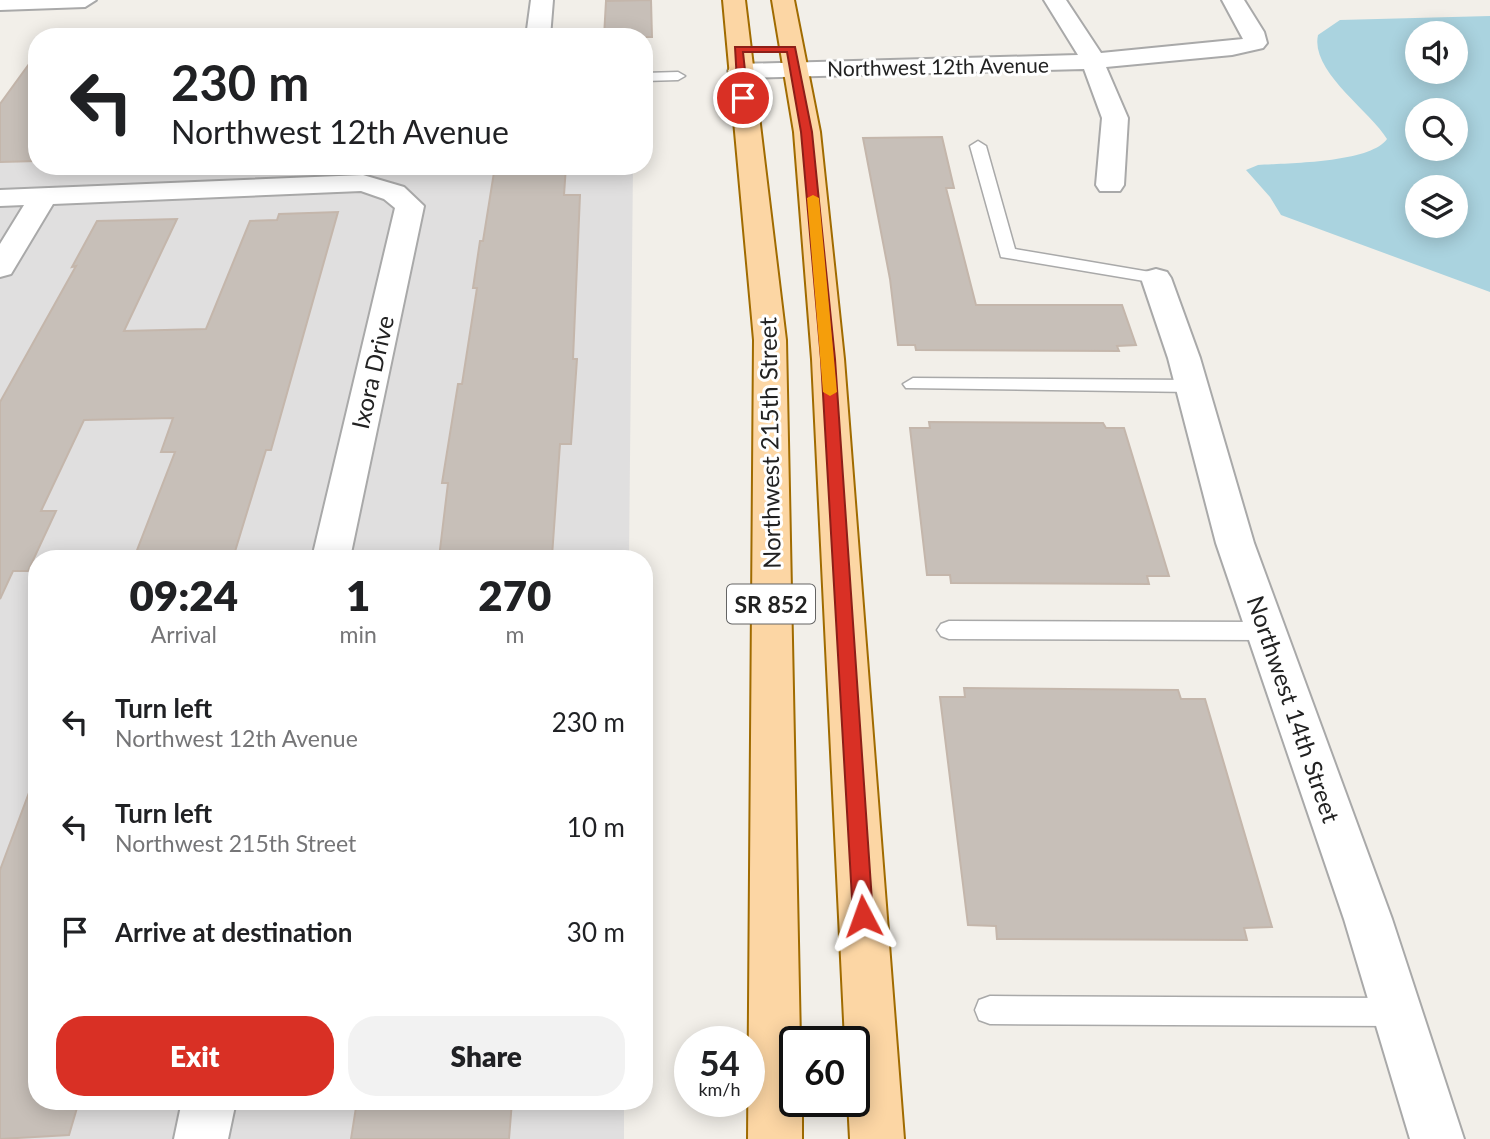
<!DOCTYPE html>
<style>
:root{--surface:#fff;--page:#f2f2f2;--text:#202124;--muted:#757577;--accent:#d93025}
body{margin:0;font-family:Lato,sans-serif;background:var(--page);color:var(--text);height:100vh;display:flex;flex-direction:column;font-size:26px;white-space:nowrap}
*{box-sizing:border-box;margin:0}
p{font-size:23px;color:var(--muted)}
.icon{flex:none;width:38px;height:38px;fill:none;stroke:currentColor;stroke-width:2;stroke-linecap:round;stroke-linejoin:round}
.map{position:relative;flex:1;overflow:hidden}
.panel{position:absolute;left:28px;top:550px;width:625px;height:560px;display:flex;flex-direction:column;background:var(--surface);border-radius:28px;box-shadow:0 4px 18px #0003}
.panel>*{flex:none}
.banner{position:absolute;left:28px;top:28px;width:625px;height:147px;border-radius:28px;box-shadow:0 4px 18px #0003;background:#fff;color:var(--text);overflow:hidden}
.buttons{position:absolute;left:1405px;top:21px;display:grid;gap:14px}
.buttons a{display:grid;place-items:center;width:63px;height:63px;border-radius:50%;background:var(--surface);box-shadow:0 4px 18px #0003;font-size:35px}
.speed{position:absolute;left:674px;top:1026px;display:flex;gap:14px;font-size:35px;font-weight:700;text-align:center}
.speed>*{display:grid;place-content:center;width:91px;height:91px;border-radius:50%;background:var(--surface);box-shadow:0 4px 18px #0003;line-height:1}
.speed small{font-size:18px;font-weight:400}
.speed .limit{border:4px solid #111;border-radius:10px;background:#fff;color:#111}
.pin{position:absolute;display:grid;place-items:center;width:60px;height:60px;color:#fff;margin:-30px;border:4px solid #fff;border-radius:50%;box-shadow:0 2px 7px #0007}
.me{position:absolute;width:77px;margin:-38px;rotate:356deg;stroke-linejoin:round;filter:drop-shadow(0 0 5px #0008)}
.turn{display:flex;align-items:center;gap:24px;height:147px;padding:0 28px;font-size:32px}
.turn .icon{width:91px;height:91px;stroke-width:2.5}
.turn b{display:block;font-size:49px;line-height:60px}
.eta{display:flex;justify-content:space-evenly;align-items:center;height:119px;text-align:center}
.eta b{font-size:42px;font-weight:800;line-height:49px}
.primary-button{display:flex;gap:14px;margin-top:auto;padding:14px 28px}
.primary-button a{flex:1;height:80px;border-radius:28px;background:var(--accent);color:#fff;font-size:28px;font-weight:800;line-height:80px;text-align:center}
.primary-button a+a{background:var(--page);color:var(--text)}
ul{padding:0;list-style:none}
li{display:flex;align-items:center;gap:21px;height:105px;padding:0 28px}
li div{flex:1}
li b{display:block;font-size:26px}
li em{font-style:normal}
.map>svg:first-child{display:block}
</style>
<div class="map">
<svg width="1490" height="1139" viewBox="0 0 1490 1139">
<rect width="100%" height="100%" fill="#f2efe9"/>
<!-- residential -->
<path fill="#e0dfdf" d="M37,110V166H633L629,558H37V1101H624V1139H0V111Z"/>
<!-- water -->
<path fill="#aad3df" fill-rule="evenodd" d="M1490,16V292L1281,215L1270,197L1246,170L1258,165C1288,163 1370,163 1387,139C1369,110 1310,71 1318,35L1340,20ZM1418,33H1456V72H1418ZM1418,110H1456V149H1418ZM1418,187H1456V226H1418Z"/>
<!-- building -->
<path fill="#c7bfb8" stroke="#c4b6ab" stroke-width="2" d="M651,0L652,37H604L606,1Z
M37,53V161L0,162V104Z
M942,137L954,188H946L976,305H1122L1136,345L1117,346L1119,351L916,350L915,345H898L890,279L863,138Z
M495,166H566L564,195H580L573,359H577L571,444H560L552,556L439,558L448,483H442L458,384H462L477,288H473L480,241H483Z
M338,212L271,450H266L233,558H134L175,452H161L173,418L84,420L41,511H56L28,571H13L0,599V402L76,266L72,267L97,221L177,219L124,331L206,329L250,221L277,220L279,214Z
M929,422L1103,423L1106,428H1124L1169,576H1147L1149,584L951,583L950,575H927L910,428H930Z
M964,688L1178,690L1181,699H1205L1272,927L1244,928L1247,940L997,939L996,926L968,925L940,697H965Z
M33,782H37V1101H79L69,1135L0,1139V870Z
M357,1101H512L509,1139H351Z"/>
<g fill="none" stroke-linecap="round" stroke-linejoin="round">
<defs>
<path id="lane" d="M644,73L678,72L685,76L678,80L644,81Z
M978,141L986,146L1015,249L1156,273L1162,274L1165,278L1162,282L1156,283L1001,257L970,146Z
M913,378L1192,380L1202,386L1192,392L906,388L903,384Z
M949,621L1266,622L1274,625L1278,631L1274,637L1266,640L949,639L941,636L937,630L941,624Z
M990,996L1397,998L1408,1002L1412,1012L1408,1022L1397,1026L990,1024L979,1020L975,1010L979,1000Z"/>
<path id="street" d="M0,0H96L85,7L0,10Z
M531,0H553L550,37H526Z
M1044,0H1066L1101,53L1243,39L1222,0H1244L1264,32L1267,43L1263,48L1232,55L1106,67L1128,118L1124,185L1120,191H1100L1096,185L1102,118L1084,69L740,78L731,76L728,71L731,66L740,64L1078,55Z
M363,175L404,187L424,206L350,558H312L395,208L384,199L361,191L53,204L11,274L0,277V244L24,205L0,206V190Z
M1156,269L1167,272L1171,278L1200,358L1254,543L1392,919L1464,1139H1410L1344,919L1216,543L1168,358L1141,278L1145,272Z
M182,1101H236L228,1139H174Z"/>
<path id="primary" d="M723,0H745L786,340L800,1041H794V1101H802V1139H748L754,340Z
M772,0H794L820,132L844,359L904,1139H850L848,1101H854V1041H845L812,359L794,132Z"/>
</defs>
<!-- lane casing -->
<use href="#lane" stroke="#a9a9a9" stroke-width="3"/>
<!-- street casing -->
<use href="#street" stroke="#a9a9a9" stroke-width="4"/>
<!-- primary casing -->
<use href="#primary" stroke="#a06b00" stroke-width="4"/>
<!-- lane -->
<use href="#lane" fill="#fff" fill-rule="evenodd"/>
<!-- street -->
<use href="#street" fill="#fff" fill-rule="evenodd"/>
<!-- primary -->
<use href="#primary" fill="#fcd6a4" fill-rule="evenodd"/>
</g>
<!-- route -->
<path fill="#d93025" stroke="#8d1f18" stroke-width="2" d="M735,47H795L812,132L835,359L873,916L870,922L863,925L856,922L853,916L821,359L801,132L787,52H743L748,98L743,101L738,98Z"/>
<!-- slow -->
<path fill="#f59e0b" d="M813,195L819,198L837,392L830,396L823,392L807,198Z"/>
<g text-anchor="middle" dominant-baseline="central" stroke-width="6" stroke-linejoin="round" paint-order="stroke">
<!-- far-street labels -->
<g font-size="21" fill="#222" stroke="#fff">
<text transform="translate(938 66) rotate(-1)">Northwest 12th Avenue</text>
</g>
<!-- shield labels -->
<rect fill="#fff" stroke="#646464" stroke-width="2" x="727" y="584.5" width="88" height="39" rx="5"/>
<g font-size="23" font-weight="bold" fill="#222">
<text x="771" y="604">SR 852</text>
</g>
<!-- street labels -->
<g font-size="24" fill="#222" stroke="#fff">
<text transform="translate(372 372) rotate(-77)">Ixora Drive</text>
<text transform="translate(769 443) rotate(-91)">Northwest 215th Street</text>
<text transform="translate(1294 709) rotate(71)">Northwest 14th Street</text>
</g>
</g>
</svg>
<div class="buttons">
<a><svg class="icon" aria-label="sound" viewBox="0 0 24 24"><path d="M4 9h4l5-4v14l-5-4H4zM17 9q2 3 0 6"/></svg></a>
<a><svg class="icon" aria-label="search" viewBox="0 0 24 24"><circle cx="10" cy="10" r="6"/><path d="M15 15l6 6"/></svg></a>
<a><svg class="icon" aria-label="layers" viewBox="0 0 24 24"><path d="M12 4l9 5-9 5-9-5zM3 14l9 5 9-5"/></svg></a>
</div>
<div class="speed"><div>54<small>km/h</small></div><div class="limit">60</div></div>
<div class="pin" style="left:743px;top:98px;background:#d93025"><svg class="icon" aria-label="arrive" viewBox="0 0 24 24"><path d="M6 21V4h12l-3 4 3 4H6"/></svg></div>
<svg class="me" style="left:863px;top:916px" viewBox="-20 -20 40 40"><path d="M0-17L14 15 0 8-14 15z" fill="#d93025" stroke="#fff" stroke-width="4"/></svg>
<div class="banner">
<div class="turn"><svg class="icon" aria-label="left" viewBox="0 0 24 24"><path d="M17 20v-9H6M10 6l-5 5 5 5"/></svg><div><b>230 m</b>Northwest 12th Avenue</div></div>
</div>
<section class="panel">
<div class="eta">
<div><b>09:24</b><p>Arrival</p></div>
<div><b>1</b><p>min</p></div>
<div><b>270</b><p>m</p></div>
</div>
<ul>
<li><svg class="icon" aria-label="left" viewBox="0 0 24 24"><path d="M17 20v-9H6M10 6l-5 5 5 5"/></svg><div><b>Turn left</b><p>Northwest 12th Avenue</p></div><em>230 m</em></li>
<li><svg class="icon" aria-label="left" viewBox="0 0 24 24"><path d="M17 20v-9H6M10 6l-5 5 5 5"/></svg><div><b>Turn left</b><p>Northwest 215th Street</p></div><em>10 m</em></li>
<li><svg class="icon" aria-label="arrive" viewBox="0 0 24 24"><path d="M6 21V4h12l-3 4 3 4H6"/></svg><div><b>Arrive at destination</b></div><em>30 m</em></li>
</ul>
<div class="primary-button"><a>Exit</a><a>Share</a></div>
</section>
</div>
